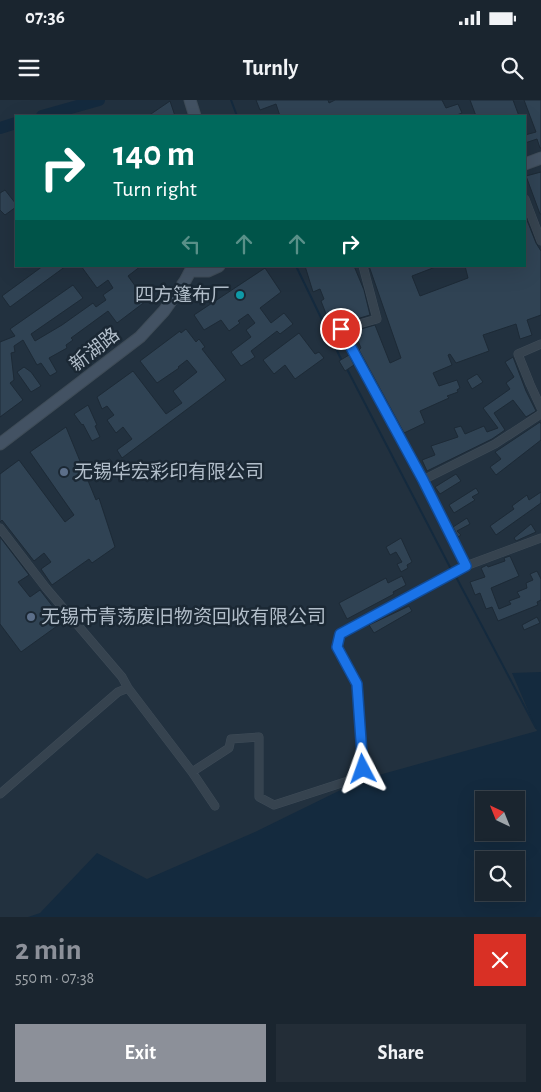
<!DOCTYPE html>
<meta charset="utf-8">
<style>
:root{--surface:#1a252f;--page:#232d37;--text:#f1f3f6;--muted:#9fa5aa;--line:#38424b;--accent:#8c9099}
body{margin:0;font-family:"Alegreya Sans","Noto Sans SC",sans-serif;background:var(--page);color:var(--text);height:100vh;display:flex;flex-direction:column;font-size:19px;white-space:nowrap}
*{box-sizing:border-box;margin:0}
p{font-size:16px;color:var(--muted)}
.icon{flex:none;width:28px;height:28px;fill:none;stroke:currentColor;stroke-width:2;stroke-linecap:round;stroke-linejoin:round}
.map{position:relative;height:817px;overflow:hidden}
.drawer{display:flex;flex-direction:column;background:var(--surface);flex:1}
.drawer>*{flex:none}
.hud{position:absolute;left:15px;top:15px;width:511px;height:152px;border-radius:0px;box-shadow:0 5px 20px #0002,0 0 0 1px var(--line);background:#00695c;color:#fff;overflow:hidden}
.needle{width:32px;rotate:317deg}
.buttons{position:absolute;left:475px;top:691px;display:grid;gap:10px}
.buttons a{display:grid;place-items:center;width:50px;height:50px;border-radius:0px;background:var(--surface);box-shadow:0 5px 20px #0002,0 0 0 1px var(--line);font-size:25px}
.pin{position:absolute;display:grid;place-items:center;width:42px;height:42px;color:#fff;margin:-21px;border:2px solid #fff;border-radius:50%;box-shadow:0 1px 5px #0007}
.me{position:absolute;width:55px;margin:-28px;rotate:356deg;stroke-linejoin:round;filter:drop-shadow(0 0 4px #0008)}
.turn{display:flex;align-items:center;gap:18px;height:105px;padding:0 15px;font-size:22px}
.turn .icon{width:65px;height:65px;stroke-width:2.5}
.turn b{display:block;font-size:35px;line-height:42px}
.lanes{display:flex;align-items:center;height:48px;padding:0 15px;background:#0003;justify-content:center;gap:25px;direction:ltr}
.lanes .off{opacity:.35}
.round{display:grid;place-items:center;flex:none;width:52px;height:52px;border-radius:0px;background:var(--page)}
.overview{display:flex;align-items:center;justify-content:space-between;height:85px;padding:0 15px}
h1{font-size:30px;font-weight:600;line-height:38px;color:var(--accent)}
.action{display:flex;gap:10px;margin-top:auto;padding:10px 15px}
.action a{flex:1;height:58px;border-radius:0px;background:var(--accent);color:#fff;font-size:20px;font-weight:600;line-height:58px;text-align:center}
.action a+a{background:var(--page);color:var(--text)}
.status{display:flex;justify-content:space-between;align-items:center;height:35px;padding:0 25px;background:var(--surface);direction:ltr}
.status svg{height:14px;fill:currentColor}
header{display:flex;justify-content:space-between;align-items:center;height:65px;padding:0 15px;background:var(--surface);font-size:22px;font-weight:600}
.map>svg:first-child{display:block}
</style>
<div class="status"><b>07:36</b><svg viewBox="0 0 49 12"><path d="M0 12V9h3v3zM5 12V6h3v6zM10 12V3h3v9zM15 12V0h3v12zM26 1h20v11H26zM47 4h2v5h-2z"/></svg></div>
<header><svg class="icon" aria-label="menu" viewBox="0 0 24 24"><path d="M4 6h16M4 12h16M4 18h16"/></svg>Turnly<svg class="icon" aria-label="search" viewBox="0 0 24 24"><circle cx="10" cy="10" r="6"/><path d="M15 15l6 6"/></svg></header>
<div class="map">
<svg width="541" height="817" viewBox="0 0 541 817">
<rect width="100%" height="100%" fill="#22313f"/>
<!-- water -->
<path fill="#142a3e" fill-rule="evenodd" d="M541,572V817H28L40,813L97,753L147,779L255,732L361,680L537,631L512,573ZM484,700H516V732H484ZM484,760H516V792H484Z"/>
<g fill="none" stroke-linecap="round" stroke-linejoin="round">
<!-- stream -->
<path stroke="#142a3e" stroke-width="2" d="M231,0L237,16
M296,166L342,261
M347,269L452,471
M455,475L536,628"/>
<!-- river -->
<path stroke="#142a3e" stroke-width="12" d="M42,16L99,0
M0,28L16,23"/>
</g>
<!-- building -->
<path fill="#304354" stroke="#1d2a36" d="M256,0H328L329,3L335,0H442L446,8L458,4L462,13L454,16H280L276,4L260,10Z
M470,0H513L519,16H476Z
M524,0H541V48H540L537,39L525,43V35L536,32Z
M170,1L175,16H148Z
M541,72V114H540L526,76Z
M5,90L16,104V107L5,115L0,110V93Z
M525,115L536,143L541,151V215L527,220L532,235L520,239L516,224L483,235L489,251L456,263L450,254L448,255L452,265L433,273L439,286L457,280L460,288L457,290L458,292L447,296L449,298L420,311L425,323L404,333L359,250L361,248L354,231L375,225L390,263L401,258L369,166H438L412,176L420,196L468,178L465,166H525Z
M43,166H66L10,207L2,196Z
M81,166H141L128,176L146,201L117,223L108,211L71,238L73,240L66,245L67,248L49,258L57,272L50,276L41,263L37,265L23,240L14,246L15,252L11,253L14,280L10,283L23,300L0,317V242L15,236L10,229L73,185L83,198L31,234L35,241L62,225L93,203L96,207L106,200L103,195L113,188L108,180L97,188Z
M305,166H354L364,190L370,215L340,224L332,229L321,201L324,199L320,189L313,192Z
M265,168L281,192L260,208L271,223L284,213L293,224L280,234L277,231L251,251L255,257L241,266L231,252L251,237L246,230L255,223L248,214L238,221L240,223L229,231L221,220L204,230L194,215Z
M111,228L116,235L82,259L77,251Z
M186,229L196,242L199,239L205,247L202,249L226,280L122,358L117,350L132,339L123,327L116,333L107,320L114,315L107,306L102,309L97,297L133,271L166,314L182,303L173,291L197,272L187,260L178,267L179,268L157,283L140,261L180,231L181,233Z
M299,233L315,254L319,252L324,258L295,279L285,265L274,274L263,260Z
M349,255L354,265L345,271L339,261Z
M513,257L526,291L536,311L526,317L513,300L494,313L505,330L492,339L427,371L422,360L435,355L431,346L458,337L454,328L461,326L465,334L484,326L487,332L498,328L483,308L510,289L506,283L514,277L505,262Z
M24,267L31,272L41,286L31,292L17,272Z
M477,274L483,282L472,289L467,280Z
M88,305L97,325L95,326L100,337L92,341L83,324L82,325L74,314Z
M540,322L541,324V340L496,375L490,367L501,359L495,352Z
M66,327L96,400L99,398L115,447L92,463L89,459L52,485L41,469L51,462L44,453L34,461L2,420L0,422V374L19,360L65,422L74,415L30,352Z
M110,359L114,366L105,370L102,362Z
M231,362L235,370L227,374L222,367Z
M456,374L461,381L440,394L435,387Z
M476,388L479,393L472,397L475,400L454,413L449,405Z
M541,392V403L496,435L490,426L514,409L512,406L527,395L529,400Z
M467,418L470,424L457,431L461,435L458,437L453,427Z
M531,424L536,432L516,441L514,438Z
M0,437L29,475L18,482L30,497L40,490L64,521L21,552L0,524Z
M401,438L412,462L407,465L408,468L401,472L397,464L402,462L396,452L390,455L386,447Z
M510,456L519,476L491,488L499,509L511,504L509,501L520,497L517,492L527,488L526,483L533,480L530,474L537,471L541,479V500L537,502L538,505L498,521L492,507L486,509L480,493L475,495L470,482L485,477L481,468L487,465L488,467L505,461L504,458Z
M402,476L406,485L393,492L394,494L347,519L339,503L386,478L388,483Z
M409,506L412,511L374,533L369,525Z
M537,517L540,523L524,530L522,525Z"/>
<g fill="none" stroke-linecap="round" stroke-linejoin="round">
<defs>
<path id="street" d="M525,99L541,141
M363,166L377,219L341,229L423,380L466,465
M541,244L518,254L530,284L541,308
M423,380L495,344L541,314
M0,428L46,488L122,577L128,588L192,672L215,706
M192,672L229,648L231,639L259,637V697L274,705L354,679L363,669L357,584L337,547L340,534L463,467L541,438
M0,694L118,592L128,588"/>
<path id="secondary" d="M190,0L195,16
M525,64L541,58
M191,171H208L219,166
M0,344L140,237L164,211L185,181L193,166"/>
</defs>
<!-- street casing -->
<use href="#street" stroke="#3f4c58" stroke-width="9"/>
<!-- secondary casing -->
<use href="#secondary" stroke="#3f4c58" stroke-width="13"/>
<!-- street -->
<use href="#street" stroke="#36434f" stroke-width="8"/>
<!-- secondary -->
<use href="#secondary" stroke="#435263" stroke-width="11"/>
</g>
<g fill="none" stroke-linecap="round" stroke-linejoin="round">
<defs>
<path id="route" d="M341,229L423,380L466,466L340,534L337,547L357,584L363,669"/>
</defs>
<!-- route casing -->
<use href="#route" stroke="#114b97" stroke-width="12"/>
<!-- route -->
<use href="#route" stroke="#1a73e8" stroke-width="9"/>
</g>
<!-- markers -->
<circle fill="#0f9aa8" stroke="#1b2834" stroke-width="2" cx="240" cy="195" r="5"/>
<g fill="#5c6f8a" stroke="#1b2834" stroke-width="2">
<circle cx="64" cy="372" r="5"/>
<circle cx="31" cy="517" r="5"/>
</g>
<g text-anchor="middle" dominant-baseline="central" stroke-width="5" stroke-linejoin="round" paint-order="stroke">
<!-- poi labels -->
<g font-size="19" fill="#b2beca" stroke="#1b2834" text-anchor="start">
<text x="230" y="195" text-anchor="end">四方篷布厂</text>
<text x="74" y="372">无锡华宏彩印有限公司</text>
<text x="41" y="517">无锡市青荡废旧物资回收有限公司</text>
</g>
<!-- street labels -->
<g font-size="19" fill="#b2beca" stroke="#1b2834">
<text transform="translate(95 250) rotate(-38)">新湖路</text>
</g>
</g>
</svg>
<div class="buttons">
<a><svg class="needle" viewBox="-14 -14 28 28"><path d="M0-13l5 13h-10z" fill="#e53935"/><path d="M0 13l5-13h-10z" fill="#9fa5aa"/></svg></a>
<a><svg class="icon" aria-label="search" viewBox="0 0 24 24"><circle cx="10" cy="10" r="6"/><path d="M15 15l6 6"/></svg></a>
</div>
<div class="pin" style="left:341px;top:229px;background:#d93025"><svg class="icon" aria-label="arrive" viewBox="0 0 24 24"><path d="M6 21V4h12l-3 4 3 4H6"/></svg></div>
<svg class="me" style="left:363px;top:669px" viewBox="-20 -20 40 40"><path d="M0-17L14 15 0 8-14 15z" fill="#1a73e8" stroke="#fff" stroke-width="4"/></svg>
<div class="hud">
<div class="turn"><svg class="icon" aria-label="right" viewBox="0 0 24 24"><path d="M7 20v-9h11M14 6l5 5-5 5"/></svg><div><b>140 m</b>Turn right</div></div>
<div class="lanes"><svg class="icon off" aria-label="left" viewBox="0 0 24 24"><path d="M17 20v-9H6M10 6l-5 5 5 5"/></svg><svg class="icon off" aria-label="ahead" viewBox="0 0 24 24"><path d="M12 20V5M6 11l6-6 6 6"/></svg><svg class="icon off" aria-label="ahead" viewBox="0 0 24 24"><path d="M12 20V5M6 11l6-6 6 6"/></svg><svg class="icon" aria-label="right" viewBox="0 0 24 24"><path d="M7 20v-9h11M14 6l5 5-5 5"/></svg></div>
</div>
</div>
<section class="drawer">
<div class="overview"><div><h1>2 min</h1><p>550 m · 07:38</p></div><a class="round" style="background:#d93025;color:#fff"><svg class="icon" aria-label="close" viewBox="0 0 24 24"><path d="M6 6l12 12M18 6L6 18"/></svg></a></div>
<div class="action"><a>Exit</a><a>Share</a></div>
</section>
